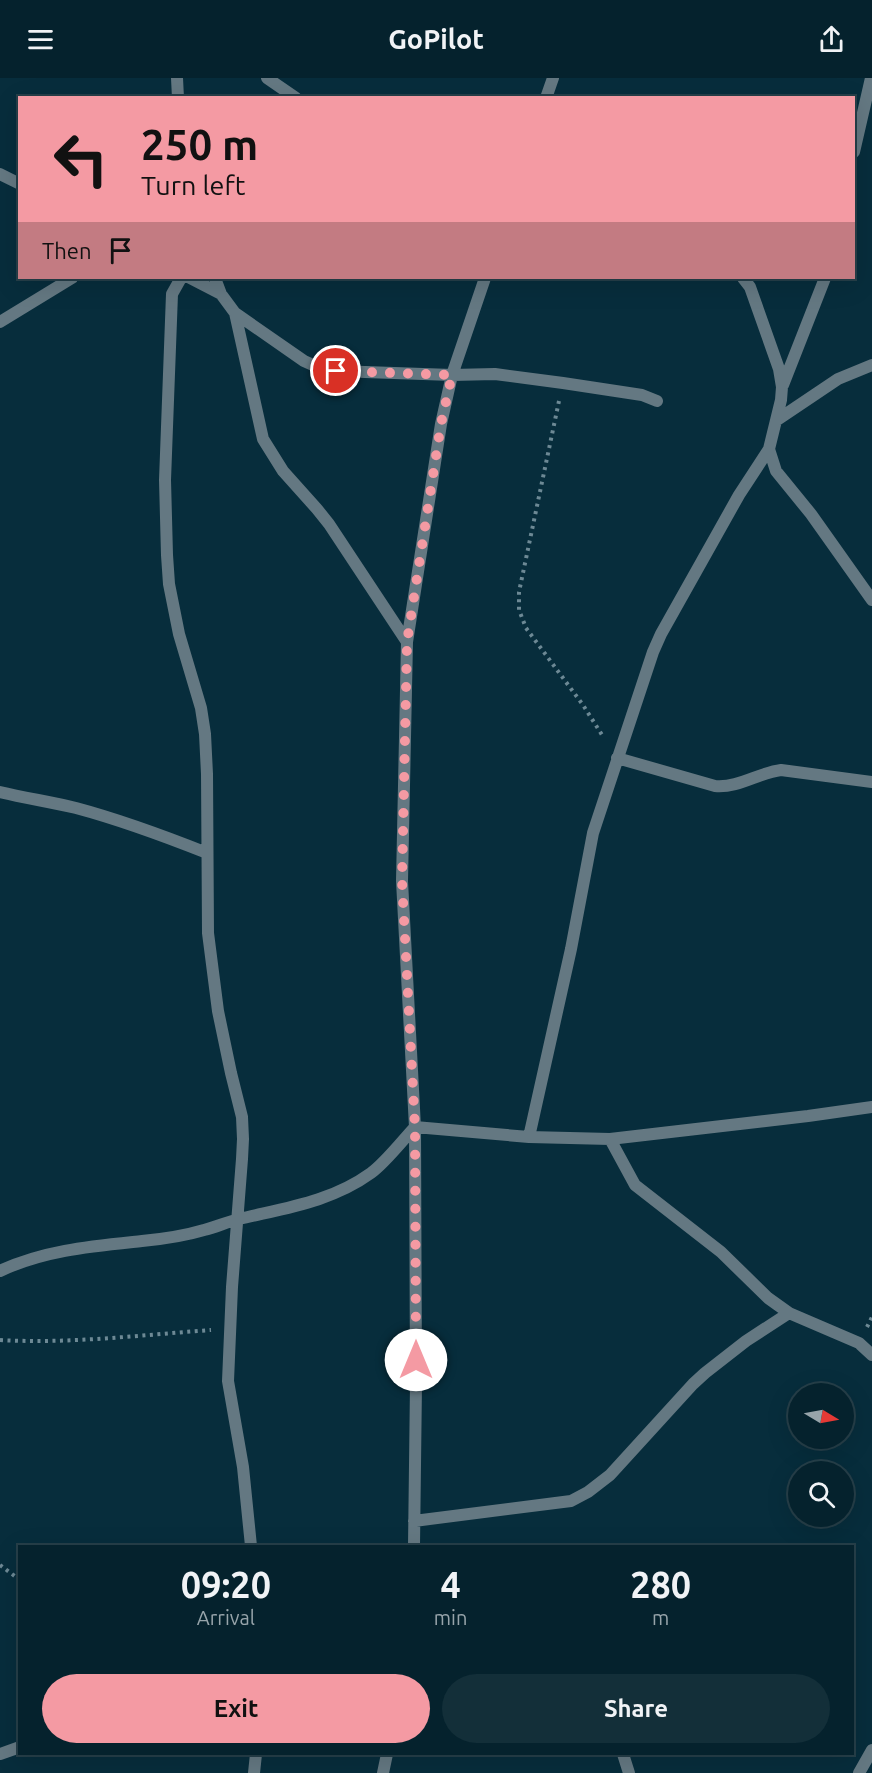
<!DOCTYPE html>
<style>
:root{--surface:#05222d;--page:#132f39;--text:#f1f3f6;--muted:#97a4aa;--line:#263f49;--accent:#f49aa3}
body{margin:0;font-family:Ubuntu,sans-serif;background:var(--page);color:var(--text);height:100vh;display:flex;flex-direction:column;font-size:22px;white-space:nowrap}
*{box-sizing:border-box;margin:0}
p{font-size:20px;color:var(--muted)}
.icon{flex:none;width:33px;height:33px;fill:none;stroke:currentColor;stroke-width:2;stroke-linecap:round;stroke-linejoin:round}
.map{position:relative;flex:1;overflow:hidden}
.panel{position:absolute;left:18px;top:1467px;width:836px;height:210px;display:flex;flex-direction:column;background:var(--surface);border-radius:0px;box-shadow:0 6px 24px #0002,0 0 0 2px var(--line)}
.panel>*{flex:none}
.hud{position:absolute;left:18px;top:18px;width:837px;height:183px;border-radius:0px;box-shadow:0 6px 24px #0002,0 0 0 2px var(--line);background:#f49aa3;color:#111;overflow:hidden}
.needle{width:39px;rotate:100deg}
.fabs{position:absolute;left:788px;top:1305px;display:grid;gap:12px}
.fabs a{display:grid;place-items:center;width:66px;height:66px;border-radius:50%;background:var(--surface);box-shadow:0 6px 24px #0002,0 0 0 2px var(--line);font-size:30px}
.pin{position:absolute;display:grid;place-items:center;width:51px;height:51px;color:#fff;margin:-26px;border:3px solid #fff;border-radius:50%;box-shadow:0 2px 6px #0007}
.me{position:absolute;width:66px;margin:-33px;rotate:0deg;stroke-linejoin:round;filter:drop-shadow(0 0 4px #0008)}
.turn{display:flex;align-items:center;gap:21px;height:126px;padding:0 24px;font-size:27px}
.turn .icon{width:78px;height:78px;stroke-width:2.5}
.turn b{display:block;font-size:42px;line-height:51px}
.then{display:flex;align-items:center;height:57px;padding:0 24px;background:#0003;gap:12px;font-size:22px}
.eta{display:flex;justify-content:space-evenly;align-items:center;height:102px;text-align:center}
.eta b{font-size:36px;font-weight:700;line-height:42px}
.cta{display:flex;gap:12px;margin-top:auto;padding:12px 24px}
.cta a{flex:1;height:69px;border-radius:36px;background:var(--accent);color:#111;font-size:24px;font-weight:700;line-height:69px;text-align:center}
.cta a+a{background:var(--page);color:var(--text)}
header{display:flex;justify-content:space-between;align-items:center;height:78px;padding:0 24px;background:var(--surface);font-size:27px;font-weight:700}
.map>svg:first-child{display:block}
</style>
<header><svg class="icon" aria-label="menu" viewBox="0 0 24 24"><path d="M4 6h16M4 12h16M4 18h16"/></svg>GoPilot<svg class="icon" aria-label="share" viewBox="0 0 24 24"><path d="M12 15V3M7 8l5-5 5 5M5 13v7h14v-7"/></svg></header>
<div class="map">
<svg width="872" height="1695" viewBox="0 0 872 1695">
<rect width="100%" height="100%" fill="#072d3c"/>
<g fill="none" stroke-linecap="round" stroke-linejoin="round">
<!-- path -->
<path stroke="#6d8995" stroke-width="4" stroke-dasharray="3 4.5" stroke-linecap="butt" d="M559,323L519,514V532L526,550L583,627L604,660
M867,1249L872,1239
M0,1262C70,1266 141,1257 211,1252
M0,1487L20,1502"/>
<!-- street -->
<path stroke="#647882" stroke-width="12" d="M177,0L178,20
M267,0L296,20
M546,20L553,0
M854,74L871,0
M0,96L20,106
M181,200L172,216L165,402L167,477L169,506L179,556L201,630L205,656L207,696L208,855L218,933L231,995L242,1039L243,1061L242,1081L232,1209L228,1303L243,1389L251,1468
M190,200L221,216
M215,200L221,216L235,235L304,283L322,291L336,293L452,297L495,296L563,305L642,317L657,323
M743,200L750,209L779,291L782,309L781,322L769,371L776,393L811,436L872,522
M235,235L263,361L283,393L317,431L329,446L407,564
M0,244L72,200
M783,307L825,200
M777,342L838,301L872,287
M617,680L715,708C739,710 758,695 781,692L872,704
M0,714C25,720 51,724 76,730C121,742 164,758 207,775
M529,1059L571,871L593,755L653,574L661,556L739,417L769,371
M610,1061L635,1107L721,1174L768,1220L789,1235L859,1265L872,1277
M0,1193C44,1172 94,1168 142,1163C163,1161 184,1158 204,1152C216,1149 227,1144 239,1141C285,1130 331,1124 371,1095C385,1085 402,1063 415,1049L529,1059L610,1061L808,1038L872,1029
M414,1443L571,1423L588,1414L610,1397L693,1306L705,1295L746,1263L789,1235
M414,1468L416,1306L415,1049L402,803L407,564L441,346L452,297L485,200
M0,1676L20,1669
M623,1676L629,1695
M254,1695L256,1676
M383,1695L387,1676
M859,1695L872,1672"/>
</g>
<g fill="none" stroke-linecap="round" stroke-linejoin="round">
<!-- route -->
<path stroke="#f49aa3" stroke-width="10" stroke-dasharray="0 18" d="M336,293L452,297L441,346L407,564L402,803L415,1049L416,1282"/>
</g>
</svg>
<div class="fabs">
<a><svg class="needle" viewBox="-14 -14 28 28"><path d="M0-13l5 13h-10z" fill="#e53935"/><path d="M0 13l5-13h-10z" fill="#97a4aa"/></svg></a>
<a><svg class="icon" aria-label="search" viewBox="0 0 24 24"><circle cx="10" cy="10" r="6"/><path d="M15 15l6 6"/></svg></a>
</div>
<div class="pin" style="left:336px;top:293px;background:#d93025"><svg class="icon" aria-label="arrive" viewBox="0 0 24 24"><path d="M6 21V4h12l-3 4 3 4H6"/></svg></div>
<svg class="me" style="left:416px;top:1282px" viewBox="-20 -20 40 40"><circle r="19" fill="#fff"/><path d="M0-13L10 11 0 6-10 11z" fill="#f49aa3"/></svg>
<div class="hud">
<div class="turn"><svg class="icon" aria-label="left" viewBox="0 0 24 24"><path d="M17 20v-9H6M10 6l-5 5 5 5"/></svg><div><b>250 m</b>Turn left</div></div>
<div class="then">Then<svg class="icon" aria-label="arrive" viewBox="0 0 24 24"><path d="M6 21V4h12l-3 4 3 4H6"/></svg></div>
</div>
<section class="panel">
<div class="eta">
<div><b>09:20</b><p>Arrival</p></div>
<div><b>4</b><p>min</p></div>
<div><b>280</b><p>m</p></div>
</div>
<div class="cta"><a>Exit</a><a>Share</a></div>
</section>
</div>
